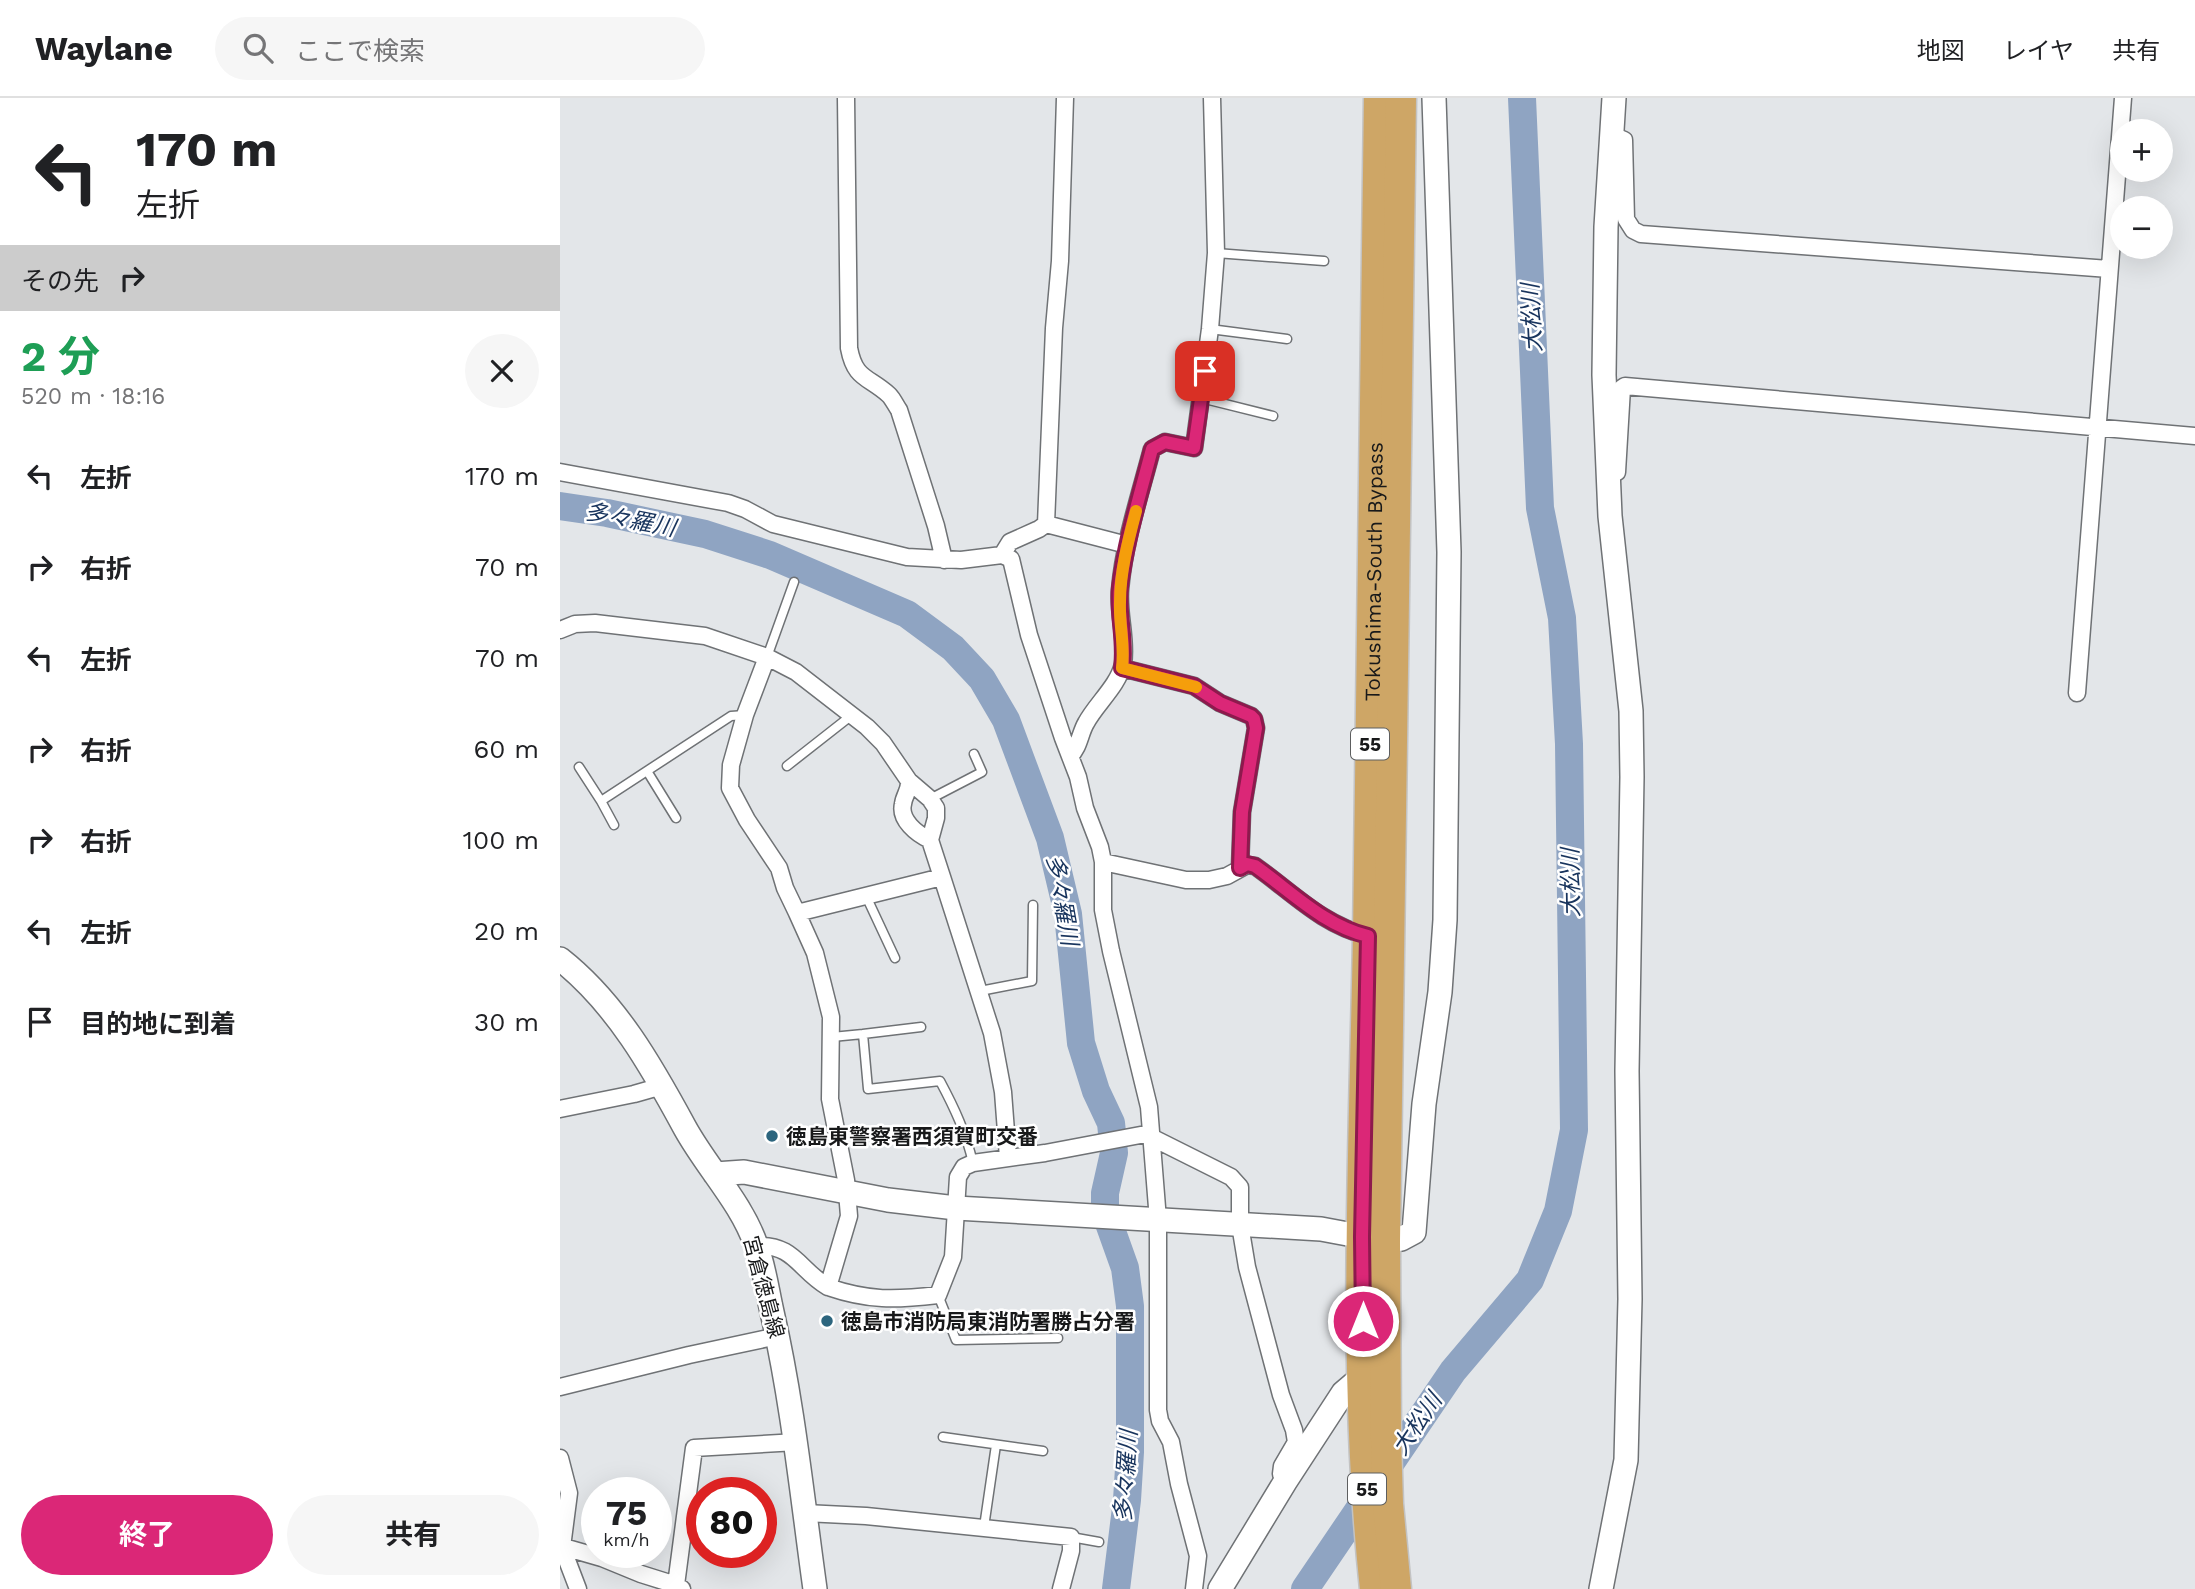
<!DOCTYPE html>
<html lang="ja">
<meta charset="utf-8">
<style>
:root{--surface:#fff;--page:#f6f6f6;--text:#202124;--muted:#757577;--line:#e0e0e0;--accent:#db2777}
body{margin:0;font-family:"Work Sans","Noto Sans JP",sans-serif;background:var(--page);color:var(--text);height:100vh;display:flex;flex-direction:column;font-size:26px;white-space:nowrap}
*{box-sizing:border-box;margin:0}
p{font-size:23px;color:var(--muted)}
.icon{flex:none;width:38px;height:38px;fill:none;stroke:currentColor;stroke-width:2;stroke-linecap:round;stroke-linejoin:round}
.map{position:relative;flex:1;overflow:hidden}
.sheet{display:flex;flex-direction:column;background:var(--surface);width:560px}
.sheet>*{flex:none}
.banner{background:#fff;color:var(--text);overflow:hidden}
.controls{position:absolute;left:1550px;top:21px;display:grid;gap:14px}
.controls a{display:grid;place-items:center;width:63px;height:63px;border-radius:50%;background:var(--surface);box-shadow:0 7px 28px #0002;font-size:35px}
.speed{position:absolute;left:21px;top:1379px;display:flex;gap:14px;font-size:35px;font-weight:700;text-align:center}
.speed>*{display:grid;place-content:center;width:91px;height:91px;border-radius:50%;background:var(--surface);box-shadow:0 7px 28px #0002;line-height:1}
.speed small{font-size:18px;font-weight:400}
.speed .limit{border:10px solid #d22;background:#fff;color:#111}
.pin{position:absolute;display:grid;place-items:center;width:60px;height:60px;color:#fff;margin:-30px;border-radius:14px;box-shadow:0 4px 10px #0006}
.me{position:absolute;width:77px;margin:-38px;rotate:0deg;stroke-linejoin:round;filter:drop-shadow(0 0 5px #0008)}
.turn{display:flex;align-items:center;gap:24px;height:147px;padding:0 21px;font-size:32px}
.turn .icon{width:91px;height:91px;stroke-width:2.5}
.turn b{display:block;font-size:49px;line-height:60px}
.then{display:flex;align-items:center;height:66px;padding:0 21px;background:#0003;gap:14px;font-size:26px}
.round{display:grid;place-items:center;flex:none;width:74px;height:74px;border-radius:37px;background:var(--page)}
.overview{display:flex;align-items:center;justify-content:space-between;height:119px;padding:0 21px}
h1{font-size:42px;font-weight:700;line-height:52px;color:#1e9e55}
.cta{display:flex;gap:14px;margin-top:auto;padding:14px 21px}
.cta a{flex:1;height:80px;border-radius:42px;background:var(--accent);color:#fff;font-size:28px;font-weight:700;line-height:80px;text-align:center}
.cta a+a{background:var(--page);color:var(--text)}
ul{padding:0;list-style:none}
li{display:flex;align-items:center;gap:21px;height:91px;padding:0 21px}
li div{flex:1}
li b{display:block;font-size:26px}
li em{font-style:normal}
header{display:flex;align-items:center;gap:42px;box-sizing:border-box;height:98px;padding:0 35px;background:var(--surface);border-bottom:2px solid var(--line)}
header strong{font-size:33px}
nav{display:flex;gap:38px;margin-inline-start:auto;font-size:24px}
.search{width:490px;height:63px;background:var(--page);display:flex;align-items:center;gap:18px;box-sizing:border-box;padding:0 24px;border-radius:38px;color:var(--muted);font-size:26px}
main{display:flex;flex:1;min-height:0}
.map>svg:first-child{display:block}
</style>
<header>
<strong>Waylane</strong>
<div class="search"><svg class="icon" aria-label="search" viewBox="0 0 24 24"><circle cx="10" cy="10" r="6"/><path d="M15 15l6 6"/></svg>ここで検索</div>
<nav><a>地図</a><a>レイヤ</a><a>共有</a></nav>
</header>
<main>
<section class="sheet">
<div class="banner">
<div class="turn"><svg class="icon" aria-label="left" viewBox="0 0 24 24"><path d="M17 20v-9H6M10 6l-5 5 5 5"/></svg><div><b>170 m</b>左折</div></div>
<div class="then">その先<svg class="icon" aria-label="right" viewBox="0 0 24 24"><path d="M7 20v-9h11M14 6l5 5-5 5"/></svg></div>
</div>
<div class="overview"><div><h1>2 分</h1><p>520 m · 18:16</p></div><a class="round"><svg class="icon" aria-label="close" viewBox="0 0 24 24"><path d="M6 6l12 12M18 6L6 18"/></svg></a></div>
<ul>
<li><svg class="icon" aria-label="left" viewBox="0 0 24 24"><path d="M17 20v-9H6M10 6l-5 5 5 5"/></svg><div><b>左折</b></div><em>170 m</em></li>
<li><svg class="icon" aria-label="right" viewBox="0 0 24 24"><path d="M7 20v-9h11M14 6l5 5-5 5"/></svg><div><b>右折</b></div><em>70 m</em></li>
<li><svg class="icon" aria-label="left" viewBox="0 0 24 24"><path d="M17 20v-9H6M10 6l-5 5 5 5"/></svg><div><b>左折</b></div><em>70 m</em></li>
<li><svg class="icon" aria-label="right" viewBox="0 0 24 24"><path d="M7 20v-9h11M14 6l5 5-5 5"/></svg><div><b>右折</b></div><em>60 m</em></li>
<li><svg class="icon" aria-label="right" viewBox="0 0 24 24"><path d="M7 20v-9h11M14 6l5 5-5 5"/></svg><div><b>右折</b></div><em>100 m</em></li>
<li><svg class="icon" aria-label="left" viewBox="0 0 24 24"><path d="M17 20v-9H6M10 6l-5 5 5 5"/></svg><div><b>左折</b></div><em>20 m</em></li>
<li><svg class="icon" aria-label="arrive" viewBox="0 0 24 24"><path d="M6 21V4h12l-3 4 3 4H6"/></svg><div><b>目的地に到着</b></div><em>30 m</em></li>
</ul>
<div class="cta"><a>終了</a><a>共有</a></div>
</section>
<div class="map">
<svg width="1635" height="1491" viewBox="0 0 1635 1491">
<rect width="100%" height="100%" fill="#e3e6e9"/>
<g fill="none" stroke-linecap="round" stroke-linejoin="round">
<!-- river -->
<path stroke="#8fa4c2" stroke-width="28" d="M0,408L47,415L145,436L210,457L347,516L393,550L422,581L446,622L490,740L508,816L521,945L536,993L551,1025L554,1055L545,1095V1114L565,1170L570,1208V1354L567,1402L556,1491
M745,1491L893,1273L970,1182L998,1113L1014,1032L1009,646L1002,520L980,410L962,0"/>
<defs>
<path id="lane" d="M656,155L764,163
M650,231L727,241
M641,300L713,318
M207,559L234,484
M227,668L292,617
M19,669L41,703L171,618L185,617
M87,673L116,720
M370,701L422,674L414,656
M41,703L54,727
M306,798L335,860
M420,893L472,883L473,807
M303,936L361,929
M272,939L303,936L308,991L380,983C395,1011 406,1035 413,1065
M378,1197L396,1242L498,1240
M383,1339L483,1353
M424,1429L436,1347
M511,1439L539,1444"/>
<path id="street" d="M286,0L289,250C295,282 308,278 329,297C333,301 336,308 339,312L376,428L384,462
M1052,37L1064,42L1066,121L1073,132L1081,136L1549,171
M0,374L168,405L185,411L213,426L347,459L401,462L442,457L451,461L469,537L503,640L518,679L525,710L540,749L543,764V812L551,853L589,1009L598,1122V1312L600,1323L611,1344L619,1386L638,1458L634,1491
M1052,376L1057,374L1062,290L1065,288L1635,338
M486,426L567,447
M442,457L450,444L479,431L486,426L494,230L500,163L505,0
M0,532L15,526L35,525L145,538L207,559L236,574L307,629L323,645L349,683L370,701L376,710V720L370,742
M207,559L185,617L171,667L170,690L187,722L219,770L225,790L237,815
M562,570L634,588L660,605L691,618L694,621L696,630L682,714L680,770
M1517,595L1563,0
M510,658C519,650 520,635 526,625C536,606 558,588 563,566C567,542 558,517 560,492C564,444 580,397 592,351L605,344L634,350L650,231L656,155L652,0
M349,683C350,692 344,697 343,706C339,722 357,736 370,742L382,779
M543,764L626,782H649L667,778L687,767L695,768C732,794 762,827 808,838
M0,1011L74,996L102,988
M593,1040L671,1079L680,1089V1127L687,1169L721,1297L734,1332L736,1344L722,1368L721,1376
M197,1148C234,1146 239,1172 268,1189L289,1118L286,1082L270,1001L271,919L255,855L237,815L382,779L432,935L443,994L448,1060
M268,1189C309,1203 335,1202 378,1197L393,1159L398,1079L404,1069L413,1065L485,1055L591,1035
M0,1289L129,1257L218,1238
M0,1360L9,1395L2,1449L18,1491
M245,1415L306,1418L511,1439V1453L501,1491
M0,1448L42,1460L81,1476L116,1487L122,1491
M116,1487L134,1350L237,1344"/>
<path id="secondary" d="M0,861C56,905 92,969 125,1030C147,1070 181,1104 196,1147C204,1168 207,1192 212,1214C233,1306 242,1398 255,1491
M155,1076L184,1074L328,1102L396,1110L761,1131L825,1143L841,1141L854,1134L864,1006L880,894L885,822L889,454L874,0
M660,1491L725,1384L783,1295L803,1278
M1041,1491L1066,1362L1070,1201L1067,973L1072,679L1071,613L1050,418L1044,277L1046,129L1054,0"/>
<g id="highway">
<path id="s1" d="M815,1491C792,1275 804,1056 808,839C813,560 815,280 819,0"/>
<path d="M836,1491L828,1406L826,1342L825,1143L841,0"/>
</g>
</defs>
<!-- lane casing -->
<use href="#lane" stroke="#6f7275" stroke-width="11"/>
<!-- street casing -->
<use href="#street" stroke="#6f7275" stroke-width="19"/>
<!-- secondary casing -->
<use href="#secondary" stroke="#6f7275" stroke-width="26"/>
<!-- highway casing -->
<use href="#highway" stroke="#c3c3c3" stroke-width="33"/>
<!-- lane -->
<use href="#lane" stroke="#fff" stroke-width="8"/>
<!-- street -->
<use href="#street" stroke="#fff" stroke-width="16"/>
<!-- secondary -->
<use href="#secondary" stroke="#fff" stroke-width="23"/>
<!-- highway -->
<use href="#highway" stroke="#cea666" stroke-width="30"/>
</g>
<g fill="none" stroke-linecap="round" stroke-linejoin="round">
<defs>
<path id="route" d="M645,273L634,350L605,344L592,351C580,397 566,442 560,489C557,516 566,542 562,570L634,588L660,605L691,618L694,621L696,630L682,714L680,770L687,766L695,768C732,794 763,827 808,838L802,1139L803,1223"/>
</defs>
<!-- route casing -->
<use href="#route" stroke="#8e194d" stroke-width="18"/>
<!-- route -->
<use href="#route" stroke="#db2777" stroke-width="12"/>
<!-- slow -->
<path stroke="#f59e0b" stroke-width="12" d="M576,413C568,443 560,474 560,504C559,527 565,547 562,570L636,589"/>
</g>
<!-- markers -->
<g fill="#2c657e" stroke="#fff" stroke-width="2.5">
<circle cx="212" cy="1038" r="7"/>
<circle cx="267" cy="1223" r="7"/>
</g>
<g text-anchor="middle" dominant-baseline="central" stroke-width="5" stroke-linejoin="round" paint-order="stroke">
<!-- shield labels -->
<g fill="#fff" stroke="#5d5e5f" stroke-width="2">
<rect x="791" y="630.5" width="38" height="31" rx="5"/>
<rect x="788" y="1375.5" width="38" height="31" rx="5"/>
</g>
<g font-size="19" font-weight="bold" fill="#18191a">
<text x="810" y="646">55</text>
<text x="807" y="1391">55</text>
</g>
<!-- street labels -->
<g font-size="21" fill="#18191a" stroke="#fff">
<text stroke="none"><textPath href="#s1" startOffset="1018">Tokushima-South Bypass</textPath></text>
<text transform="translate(204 1189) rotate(75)">宮倉徳島線</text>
</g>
<!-- poi labels -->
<g font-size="21" font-weight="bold" fill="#18191a" stroke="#fff" text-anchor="start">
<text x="226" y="1038">徳島東警察署西須賀町交番</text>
<text x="281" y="1223">徳島市消防局東消防署勝占分署</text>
</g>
<!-- water labels -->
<g font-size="23" font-style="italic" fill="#18345d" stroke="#fff">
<text transform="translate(972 220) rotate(-93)">大松川</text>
<text transform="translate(70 422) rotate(11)">多々羅川</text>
<text transform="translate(1011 785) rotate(-91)">大松川</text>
<text transform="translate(502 802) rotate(80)">多々羅川</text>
<text transform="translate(857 1326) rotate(-56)">大松川</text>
<text transform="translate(566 1378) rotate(-86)">多々羅川</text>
</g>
</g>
</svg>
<div class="controls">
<a>+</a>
<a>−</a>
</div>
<div class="speed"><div>75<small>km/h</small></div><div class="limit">80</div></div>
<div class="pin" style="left:645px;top:273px;background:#d93025"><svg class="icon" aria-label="arrive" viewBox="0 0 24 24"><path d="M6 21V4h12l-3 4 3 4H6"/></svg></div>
<svg class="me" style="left:803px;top:1223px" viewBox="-20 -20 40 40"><circle r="17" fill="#db2777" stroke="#fff" stroke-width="3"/><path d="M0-11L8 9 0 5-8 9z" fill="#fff"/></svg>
</div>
</main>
